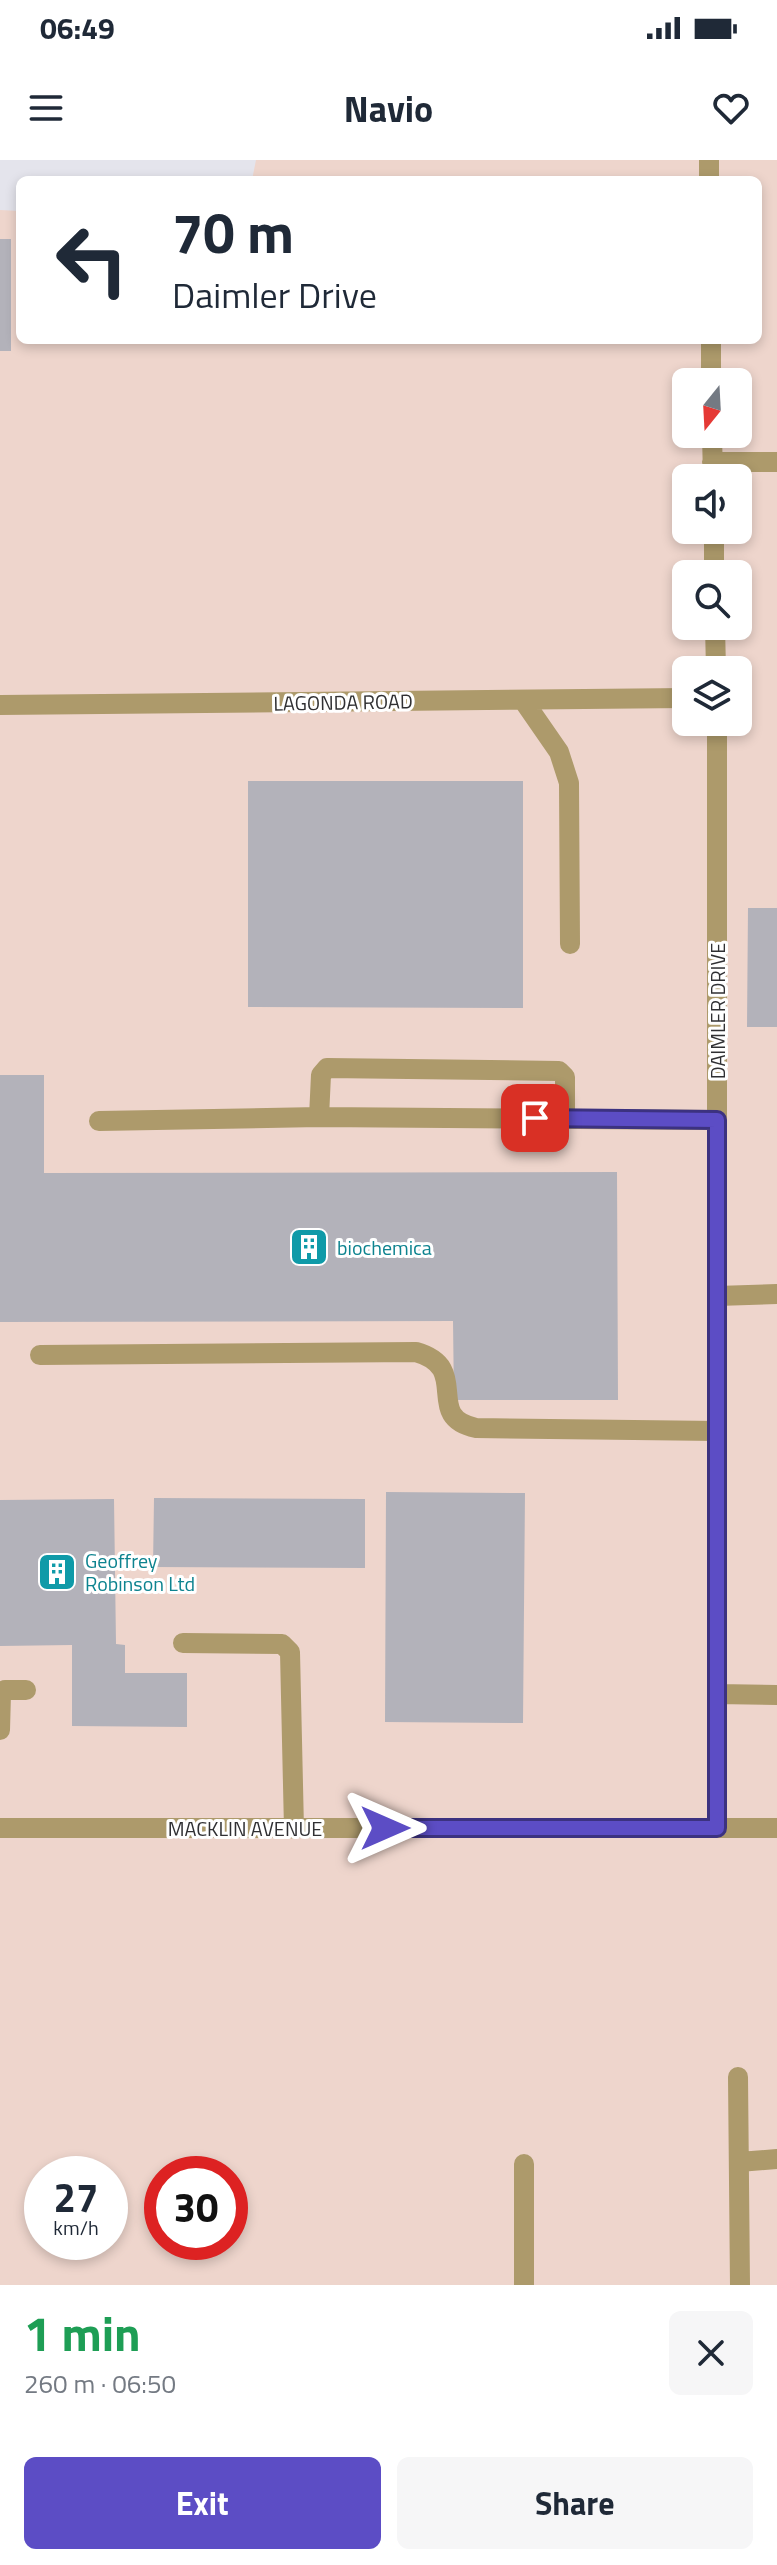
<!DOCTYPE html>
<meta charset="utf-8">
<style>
:root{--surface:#fff;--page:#f6f6f7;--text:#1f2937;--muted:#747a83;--accent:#5c4dc5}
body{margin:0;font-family:"Titillium Web",sans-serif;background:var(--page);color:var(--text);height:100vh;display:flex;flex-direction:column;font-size:30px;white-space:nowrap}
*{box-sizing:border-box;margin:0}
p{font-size:26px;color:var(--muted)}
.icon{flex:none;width:44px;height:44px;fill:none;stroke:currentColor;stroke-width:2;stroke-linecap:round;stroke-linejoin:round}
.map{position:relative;height:2125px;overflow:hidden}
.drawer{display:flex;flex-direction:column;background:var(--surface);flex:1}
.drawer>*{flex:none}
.top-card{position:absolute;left:16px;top:16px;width:746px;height:168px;border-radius:12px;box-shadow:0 4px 12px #0003;background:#fff;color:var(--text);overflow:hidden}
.needle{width:52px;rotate:198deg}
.fabs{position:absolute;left:672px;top:208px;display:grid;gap:16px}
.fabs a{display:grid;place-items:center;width:80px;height:80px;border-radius:12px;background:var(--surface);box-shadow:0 4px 12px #0003;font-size:40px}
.speed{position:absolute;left:24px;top:1996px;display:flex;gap:16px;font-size:40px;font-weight:700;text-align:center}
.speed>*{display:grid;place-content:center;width:104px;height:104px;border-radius:50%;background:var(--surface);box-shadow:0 4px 12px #0003;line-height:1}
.speed small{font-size:20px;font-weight:400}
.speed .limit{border:12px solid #d22;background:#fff;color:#111}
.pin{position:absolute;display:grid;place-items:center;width:68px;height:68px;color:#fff;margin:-34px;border-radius:16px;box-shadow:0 4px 12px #0006}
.me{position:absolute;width:88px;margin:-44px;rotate:90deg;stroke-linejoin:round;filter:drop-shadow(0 0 6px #0008)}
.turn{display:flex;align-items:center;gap:28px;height:168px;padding:0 24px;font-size:36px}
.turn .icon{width:104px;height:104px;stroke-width:2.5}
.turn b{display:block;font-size:56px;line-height:68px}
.round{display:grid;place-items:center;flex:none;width:84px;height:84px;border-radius:12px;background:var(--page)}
.summary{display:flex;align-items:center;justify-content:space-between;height:136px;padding:0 24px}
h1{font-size:48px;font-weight:700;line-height:60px;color:#1e9e55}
.primary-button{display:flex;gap:16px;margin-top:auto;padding:16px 24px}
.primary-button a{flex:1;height:92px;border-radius:12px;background:var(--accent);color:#fff;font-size:32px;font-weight:700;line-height:92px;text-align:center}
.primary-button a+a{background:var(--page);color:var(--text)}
.status{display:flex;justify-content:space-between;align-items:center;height:56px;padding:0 40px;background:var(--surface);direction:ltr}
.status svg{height:22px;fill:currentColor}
header{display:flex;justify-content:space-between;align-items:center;height:104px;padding:0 24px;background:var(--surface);font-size:36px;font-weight:700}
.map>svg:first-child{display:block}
</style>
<div class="status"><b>06:49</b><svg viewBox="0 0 49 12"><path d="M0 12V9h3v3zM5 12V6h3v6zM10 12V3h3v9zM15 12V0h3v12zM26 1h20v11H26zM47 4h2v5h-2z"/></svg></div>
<header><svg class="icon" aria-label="menu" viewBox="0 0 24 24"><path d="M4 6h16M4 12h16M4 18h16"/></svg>Navio<svg class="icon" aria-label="heart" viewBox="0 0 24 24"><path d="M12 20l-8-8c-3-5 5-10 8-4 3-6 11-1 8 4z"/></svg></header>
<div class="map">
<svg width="777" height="2125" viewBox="0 0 777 2125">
<rect width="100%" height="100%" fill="#e4e4ec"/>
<!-- industrial -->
<path fill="#eed5cc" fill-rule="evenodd" d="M256,0H777V2125H0V50L20,51V180H758V20H252ZM686,222H738V274H686ZM686,318H738V370H686ZM686,414H738V466H686ZM686,510H738V562H686ZM42,2014H110V2082H42ZM162,2014H230V2082H162Z"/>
<!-- building -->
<path fill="#b3b2ba" d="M0,79H11V191H0Z
M248,621H523V848L248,847Z
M748,748H777V867H747Z
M0,915H44V1013L617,1012L618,1240H454L453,1161L0,1162Z
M386,1332L525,1333L523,1563L385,1562Z
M154,1338L365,1339V1408L153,1407Z
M114,1339L116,1484L125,1485V1513H187V1567L72,1566V1485L0,1486V1340Z"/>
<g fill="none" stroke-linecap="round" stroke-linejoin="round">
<!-- minor -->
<path stroke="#ad9a6b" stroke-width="20" d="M709,0V20
M711,180V222
M712,274L713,318
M712,302H777
M714,370V414
M715,466L716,510
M523,540L559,592L569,623L570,784
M0,545L686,538
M717,562V1668
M319,957L321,915L327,908L559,911L565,917V958
M99,961L319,957L717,960
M717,1136L777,1134
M40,1195L416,1192C473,1208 422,1257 476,1268L717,1271
M183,1483L282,1484L290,1492L294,1669
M717,1534L777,1535
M0,1570L1,1533L5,1530H26
M0,1668H777
M738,1917L740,2125
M739,2002L777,1999
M524,2004V2125"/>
</g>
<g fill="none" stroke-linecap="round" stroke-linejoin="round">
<defs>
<path id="route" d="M385,1668H717V960L535,958"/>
</defs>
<!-- route casing -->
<use href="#route" stroke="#3c3280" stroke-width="20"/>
<!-- route -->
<use href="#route" stroke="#5c4dc5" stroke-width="14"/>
</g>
<!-- icons -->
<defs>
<symbol id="building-square" viewBox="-11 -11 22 22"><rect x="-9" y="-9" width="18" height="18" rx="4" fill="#0f9aa8" stroke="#fff"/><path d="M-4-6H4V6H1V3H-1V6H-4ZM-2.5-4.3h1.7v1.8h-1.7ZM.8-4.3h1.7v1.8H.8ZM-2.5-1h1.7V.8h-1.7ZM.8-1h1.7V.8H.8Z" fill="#fff"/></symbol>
</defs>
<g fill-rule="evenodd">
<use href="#building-square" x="287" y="1065" width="44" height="44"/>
<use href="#building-square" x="35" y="1390" width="44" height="44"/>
</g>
<g text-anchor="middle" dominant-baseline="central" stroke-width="6" stroke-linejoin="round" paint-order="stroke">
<!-- street labels -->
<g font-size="20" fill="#303033" stroke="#fff">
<text transform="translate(343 542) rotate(-1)">LAGONDA ROAD</text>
<text transform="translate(717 851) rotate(-90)">DAIMLER DRIVE</text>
<text x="245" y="1668">MACKLIN AVENUE</text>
</g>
<!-- culture labels -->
<g font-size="20" fill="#0d838f" stroke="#fff" text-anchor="start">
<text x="337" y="1087">biochemica</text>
<text x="85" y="1400">Geoffrey<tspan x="85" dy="23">Robinson Ltd</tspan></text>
</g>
</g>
</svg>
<div class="fabs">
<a><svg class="needle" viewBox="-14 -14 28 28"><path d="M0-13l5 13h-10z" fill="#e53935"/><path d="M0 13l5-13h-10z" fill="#747a83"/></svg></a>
<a><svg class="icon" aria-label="sound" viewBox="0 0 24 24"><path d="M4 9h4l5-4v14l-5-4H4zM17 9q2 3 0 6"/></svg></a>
<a><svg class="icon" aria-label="search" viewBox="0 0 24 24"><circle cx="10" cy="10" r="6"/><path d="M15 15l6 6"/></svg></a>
<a><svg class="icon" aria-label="layers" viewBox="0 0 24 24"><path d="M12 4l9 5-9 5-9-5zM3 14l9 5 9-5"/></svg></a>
</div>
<div class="speed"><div>27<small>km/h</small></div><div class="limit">30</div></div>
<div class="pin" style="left:535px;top:958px;background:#d93025"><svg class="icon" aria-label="arrive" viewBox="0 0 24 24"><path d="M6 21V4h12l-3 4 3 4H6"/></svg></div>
<svg class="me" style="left:385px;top:1668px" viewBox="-20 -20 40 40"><path d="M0-17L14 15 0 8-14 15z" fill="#5c4dc5" stroke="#fff" stroke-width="4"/></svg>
<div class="top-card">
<div class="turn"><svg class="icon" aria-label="left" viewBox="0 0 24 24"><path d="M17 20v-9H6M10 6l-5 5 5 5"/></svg><div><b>70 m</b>Daimler Drive</div></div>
</div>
</div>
<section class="drawer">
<div class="summary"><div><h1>1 min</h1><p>260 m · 06:50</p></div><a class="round"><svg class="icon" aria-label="close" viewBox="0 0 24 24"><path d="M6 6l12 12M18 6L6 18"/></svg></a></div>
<div class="primary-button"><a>Exit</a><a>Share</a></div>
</section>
